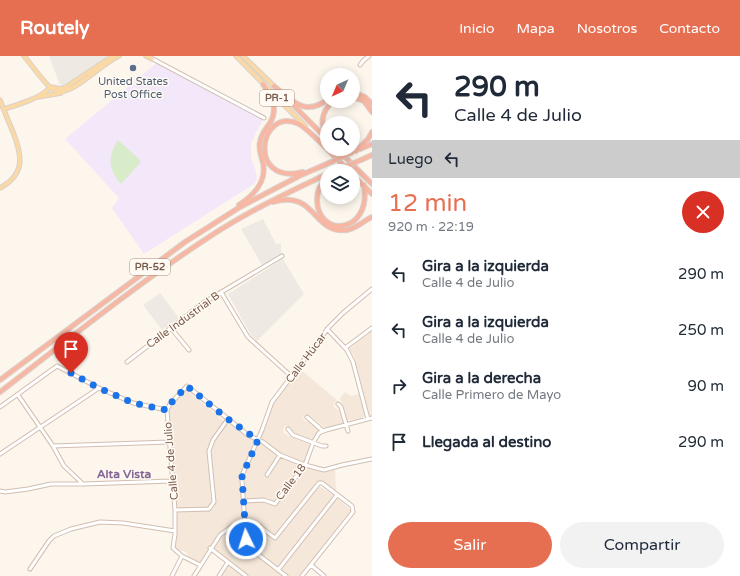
<!DOCTYPE html>
<html lang="es">
<meta charset="utf-8">
<style>
:root{--surface:#fff;--page:#f2f2f3;--text:#1f2937;--muted:#747a83;--accent:#e76f51}
body{margin:0;font-family:"Varela Round",sans-serif;background:var(--page);color:var(--text);height:100vh;display:flex;flex-direction:column;font-size:15px;white-space:nowrap}
*{box-sizing:border-box;margin:0}
p{font-size:13px;color:var(--muted)}
.icon{flex:none;width:22px;height:22px;fill:none;stroke:currentColor;stroke-width:2;stroke-linecap:round;stroke-linejoin:round}
.map{position:relative;flex:1;overflow:hidden}
.details{display:flex;flex-direction:column;background:var(--surface);width:368px}
.details>*{flex:none}
.top-card{background:#fff;color:var(--text);overflow:hidden}
.needle{width:26px;rotate:224deg}
.controls{position:absolute;left:320px;top:12px;display:grid;gap:8px}
.controls a{display:grid;place-items:center;width:40px;height:40px;border-radius:50%;background:var(--surface);box-shadow:0 2px 10px #0003;font-size:20px}
.pin{position:absolute;display:grid;place-items:center;width:34px;height:34px;color:#fff;margin:-41px -17px;border-radius:50% 50% 50% 0;rotate:-45deg;box-shadow:0 0 4px #0007}
.pin .icon{rotate:45deg}
.me{position:absolute;width:44px;margin:-22px;rotate:356deg;stroke-linejoin:round;filter:drop-shadow(0 0 3px #0008)}
.turn{display:flex;align-items:center;gap:14px;height:84px;padding:0 16px;font-size:18px}
.turn .icon{width:52px;height:52px;stroke-width:2.5}
.turn b{display:block;font-size:28px;line-height:34px}
.then{display:flex;align-items:center;height:38px;padding:0 16px;background:#0003;gap:8px;font-size:15px}
.round{display:grid;place-items:center;flex:none;width:42px;height:42px;border-radius:21px;background:var(--page)}
.summary{display:flex;align-items:center;justify-content:space-between;height:68px;padding:0 16px}
h1{font-size:24px;font-weight:600;line-height:30px;color:var(--accent)}
.primary-button{display:flex;gap:8px;margin-top:auto;padding:8px 16px}
.primary-button a{flex:1;height:46px;border-radius:24px;background:var(--accent);color:#fff;font-size:16px;font-weight:600;line-height:46px;text-align:center}
.primary-button a+a{background:var(--page);color:var(--text)}
ul{padding:0;list-style:none}
li{display:flex;align-items:center;gap:12px;height:56px;padding:0 16px}
li div{flex:1}
li b{display:block;font-size:15px}
li em{font-style:normal}
header{display:flex;align-items:center;gap:24px;box-sizing:border-box;height:56px;padding:0 20px;background:var(--accent);color:#fff}
header strong{font-size:19px}
nav{display:flex;gap:22px;margin-inline-start:auto;font-size:14px}
main{display:flex;flex:1;min-height:0}
.map>svg:first-child{display:block}
</style>
<header>
<strong>Routely</strong>
<nav><a>Inicio</a><a>Mapa</a><a>Nosotros</a><a>Contacto</a></nav>
</header>
<main>
<div class="map">
<svg width="372" height="520" viewBox="0 0 372 520">
<rect width="100%" height="100%" fill="#fdf6ec"/>
<!-- residential -->
<path fill="#f5e8da" d="M372,275V359L370,360L354,300L349,293Z
M300,313L337,344L333,349L335,352L340,354L343,366V367L325,372L308,358H305L303,361L305,365L311,366L319,374L312,386L291,377V372L288,370H285L283,373L284,377L287,379L311,389L304,406L280,397L261,383L260,381L275,344Z
M187,334L225,366L208,395L211,448L207,452L176,454L168,356L170,350Z
M345,336L351,340L359,338L365,361L347,365L340,342Z
M229,367L255,384V386L241,426L243,467L242,469L229,471L218,479L200,506H198L188,500L187,497L184,495H179L174,491L177,469V456L211,454L214,452L215,445L210,395L215,382L227,368Z
M259,386H261L277,400L269,414L264,419L265,422L270,421L271,416L281,401L300,409V411L274,446L267,442L247,443L245,441V417Z
M307,412L324,417L335,413L336,436L321,426L274,480L258,469L248,468L246,467L245,448L247,446L266,445L272,449L276,450Z
M319,430L335,440L281,509L277,511L255,494L248,483L247,472H256L260,474L272,483L276,484Z
M336,443H338L352,455L301,520H288L281,514V513Z
M241,472L244,474L245,484L254,497L283,520H248L214,493V489L227,475Z
M230,509L243,520H221L228,510Z"/>
<!-- industrial -->
<path fill="#efe9e4" d="M49,0H109L63,30L60,29Z
M263,163L276,188H281V198L262,209L241,173Z
M283,203L304,238L257,285L251,279L228,238Z
M160,237L179,262L162,274L143,249Z"/>
<!-- education -->
<path fill="#f3e8fa" d="M159,5L265,59L251,87V101L256,116L257,124L254,128L144,198L112,152L119,142L65,83Z"/>
<!-- green -->
<path fill="#d8ecc9" d="M118,84L140,104V107L121,128C108,113 107,101 118,84Z"/>
<g fill="none" stroke-linecap="round" stroke-linejoin="round">
<defs>
<path id="minor" d="M151,2L264,62
M360,9L363,5L369,0
M221,236L248,281L291,320
M171,272L189,294
M327,273L347,294L353,306L368,363
M345,292L372,272
M127,306L203,247L282,200
M18,339L53,390L64,410L83,428
M338,348L341,351L348,375
M0,351L57,310L99,332L133,347L167,354
M307,361L323,375
M288,373L293,379L322,390H326
M53,390L169,386
M0,398L99,332
M267,419L280,399
M0,435L5,436L28,433L51,428H83L172,425
M244,445L264,444L275,448L305,409L313,387L319,377L326,374L372,362
M175,454L209,453L214,446L209,395L213,384L228,363
M210,492L246,520
M200,509L182,500L173,492L175,478V454L167,354L170,348L187,330L248,379L263,386L280,399L305,409L324,414L342,409L372,403
M311,509L324,520
M30,513L49,485L54,480L71,473L100,466L123,467L175,475
M278,514L337,439
M172,520L182,500
M194,520L220,479L231,471L253,469L259,470L275,482L319,427H322L352,450L353,456L302,520
M219,520L228,506
M286,520L255,496L248,486L245,470L242,424L243,417L262,374L272,346L329,271L343,257L372,233"/>
<path id="major" d="M24,0C31,8 44,27 52,33C56,35 61,36 64,35C79,32 103,7 119,0
M146,0L152,3
M236,0L305,70
M243,0L275,31
M51,31L61,33L66,31L113,0
M38,41L61,37
M0,44C4,54 8,65 13,76C22,99 26,118 0,132
M4,53C17,49 42,42 50,31"/>
<path id="highway" d="M274,30C291,44 304,61 327,44
M353,36L365,41L372,48
M353,41L364,45L372,56
M294,50L327,83
M327,80C319,68 322,55 333,45
M327,93L349,115
M337,93L372,128
M360,93L372,88
M356,95L368,83L372,76
M361,104L372,99
M303,116C246,130 259,49 299,68C306,72 321,87 327,93
M353,119L372,138
M327,122C320,128 317,135 317,144C318,183 372,178 364,129
M273,146C316,133 313,179 347,174C357,172 363,165 372,161
M239,149C254,139 267,126 263,107C261,99 258,93 260,86C261,78 266,73 270,67C279,52 271,40 263,28
M0,324L185,186L240,151L299,120L331,106
M0,336C69,283 137,228 209,181C247,156 287,137 327,118"/>
</defs>
<!-- minor casing -->
<use href="#minor" stroke="#d1beb0" stroke-width="5"/>
<!-- major casing -->
<use href="#major" stroke="#dad1cd" stroke-width="5.5"/>
<!-- highway casing -->
<use href="#highway" stroke="#dad1cd" stroke-width="6"/>
<!-- minor -->
<use href="#minor" stroke="#fff" stroke-width="3"/>
<!-- major -->
<use href="#major" stroke="#fbd9a5" stroke-width="3.5"/>
<!-- highway -->
<use href="#highway" stroke="#f7b7a3" stroke-width="4"/>
<defs>
<path id="highway-bridge" d="M331,106L353,96
M337,114L361,104"/>
</defs>
<!-- highway-bridge casing -->
<use href="#highway-bridge" stroke="#dad1cd" stroke-width="6" stroke-linecap="butt"/>
<!-- highway-bridge -->
<use href="#highway-bridge" stroke="#f7b7a3" stroke-width="4"/>
</g>
<g fill="none" stroke-linecap="round" stroke-linejoin="round">
<!-- route -->
<path stroke="#1a73e8" stroke-width="7" stroke-dasharray="0 12.6" d="M71,317L99,332L133,347L167,354L170,348L187,330L228,363L258,384L242,420L246,483"/>
</g>
<!-- markers -->
<circle fill="#5c6f8a" stroke="#fffaf3" stroke-width="1.5" cx="133" cy="12" r="4"/>
<g text-anchor="middle" dominant-baseline="central" stroke-width="3" stroke-linejoin="round" paint-order="stroke">
<!-- shield labels -->
<g fill="#fffaf3" stroke="#a28b7f" stroke-width="1">
<rect x="260" y="34" width="34" height="16" rx="3"/>
<rect x="130" y="203" width="40" height="16" rx="3"/>
</g>
<g font-size="10" font-weight="bold" fill="#7a5c4d">
<text x="277" y="42">PR-1</text>
<text x="150" y="211">PR-52</text>
</g>
<!-- service labels -->
<g font-size="11" fill="#4e5e75" stroke="#fffaf3">
<text x="133" y="25">United States<tspan x="133" dy="13">Post Office</tspan></text>
</g>
<!-- street labels -->
<g font-size="11" fill="#7a5c4d" stroke="#fffaf3">
<text transform="translate(183 264) rotate(-36)">Calle Industrial B</text>
<text transform="translate(306 302) rotate(-53)">Calle Húcar</text>
<text transform="translate(171 405) rotate(-95)">Calle 4 de Julio</text>
<text transform="translate(291 426) rotate(-53)">Calle 18</text>
</g>
<!-- neighbourhood labels -->
<g font-size="12" font-weight="bold" fill="#846695" stroke="#fffaf3">
<text x="124" y="418">Alta Vista</text>
</g>
</g>
</svg>
<div class="controls">
<a><svg class="needle" viewBox="-14 -14 28 28"><path d="M0-13l5 13h-10z" fill="#e53935"/><path d="M0 13l5-13h-10z" fill="#747a83"/></svg></a>
<a><svg class="icon" aria-label="search" viewBox="0 0 24 24"><circle cx="10" cy="10" r="6"/><path d="M15 15l6 6"/></svg></a>
<a><svg class="icon" aria-label="layers" viewBox="0 0 24 24"><path d="M12 4l9 5-9 5-9-5zM3 14l9 5 9-5"/></svg></a>
</div>
<div class="pin" style="left:71px;top:317px;background:#d93025"><svg class="icon" aria-label="arrive" viewBox="0 0 24 24"><path d="M6 21V4h12l-3 4 3 4H6"/></svg></div>
<svg class="me" style="left:246px;top:483px" viewBox="-20 -20 40 40"><circle r="17" fill="#1a73e8" stroke="#fff" stroke-width="3"/><path d="M0-11L8 9 0 5-8 9z" fill="#fff"/></svg>
</div>
<section class="details">
<div class="top-card">
<div class="turn"><svg class="icon" aria-label="left" viewBox="0 0 24 24"><path d="M17 20v-9H6M10 6l-5 5 5 5"/></svg><div><b>290 m</b>Calle 4 de Julio</div></div>
<div class="then">Luego<svg class="icon" aria-label="left" viewBox="0 0 24 24"><path d="M17 20v-9H6M10 6l-5 5 5 5"/></svg></div>
</div>
<div class="summary"><div><h1>12 min</h1><p>920 m · 22:19</p></div><a class="round" style="background:#d93025;color:#fff"><svg class="icon" aria-label="close" viewBox="0 0 24 24"><path d="M6 6l12 12M18 6L6 18"/></svg></a></div>
<ul>
<li><svg class="icon" aria-label="left" viewBox="0 0 24 24"><path d="M17 20v-9H6M10 6l-5 5 5 5"/></svg><div><b>Gira a la izquierda</b><p>Calle 4 de Julio</p></div><em>290 m</em></li>
<li><svg class="icon" aria-label="left" viewBox="0 0 24 24"><path d="M17 20v-9H6M10 6l-5 5 5 5"/></svg><div><b>Gira a la izquierda</b><p>Calle 4 de Julio</p></div><em>250 m</em></li>
<li><svg class="icon" aria-label="right" viewBox="0 0 24 24"><path d="M7 20v-9h11M14 6l5 5-5 5"/></svg><div><b>Gira a la derecha</b><p>Calle Primero de Mayo</p></div><em>90 m</em></li>
<li><svg class="icon" aria-label="arrive" viewBox="0 0 24 24"><path d="M6 21V4h12l-3 4 3 4H6"/></svg><div><b>Llegada al destino</b></div><em>290 m</em></li>
</ul>
<div class="primary-button"><a>Salir</a><a>Compartir</a></div>
</section>
</main>
